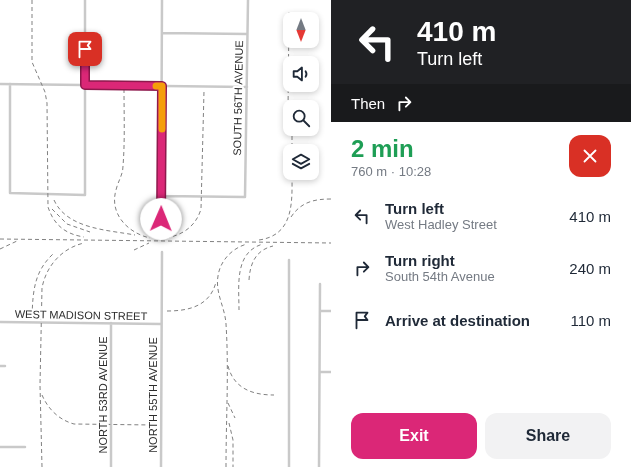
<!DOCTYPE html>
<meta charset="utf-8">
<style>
:root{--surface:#fff;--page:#f2f2f3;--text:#1f2937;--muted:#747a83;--accent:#db2777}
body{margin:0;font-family:Helvetica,sans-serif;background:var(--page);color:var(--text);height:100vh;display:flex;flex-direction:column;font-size:15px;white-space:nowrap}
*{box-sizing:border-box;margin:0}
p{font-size:13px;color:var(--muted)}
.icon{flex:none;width:22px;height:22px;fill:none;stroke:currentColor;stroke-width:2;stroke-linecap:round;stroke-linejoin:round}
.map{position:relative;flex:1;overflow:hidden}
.details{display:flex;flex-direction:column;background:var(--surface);width:300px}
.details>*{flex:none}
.top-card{background:#202124;color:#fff;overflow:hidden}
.needle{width:26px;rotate:180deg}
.buttons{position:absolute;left:283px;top:12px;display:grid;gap:8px}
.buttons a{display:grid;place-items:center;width:36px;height:36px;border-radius:8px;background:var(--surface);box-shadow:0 2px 6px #0003;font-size:20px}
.pin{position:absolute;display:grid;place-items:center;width:34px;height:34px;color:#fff;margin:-17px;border-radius:8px;box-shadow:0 2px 6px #0006}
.me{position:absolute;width:44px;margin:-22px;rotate:1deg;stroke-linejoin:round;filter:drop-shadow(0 0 3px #0008)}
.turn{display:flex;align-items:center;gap:14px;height:84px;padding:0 20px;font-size:18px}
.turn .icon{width:52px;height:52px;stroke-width:2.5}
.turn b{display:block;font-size:28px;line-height:34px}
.then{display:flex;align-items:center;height:38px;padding:0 20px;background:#0003;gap:8px;font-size:15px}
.round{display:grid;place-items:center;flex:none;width:42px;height:42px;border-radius:12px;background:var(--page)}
.overview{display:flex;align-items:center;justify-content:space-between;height:68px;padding:0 20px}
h1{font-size:24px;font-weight:700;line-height:30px;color:#1e9e55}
.button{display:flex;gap:8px;margin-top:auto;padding:8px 20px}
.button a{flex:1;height:46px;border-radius:12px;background:var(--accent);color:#fff;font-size:16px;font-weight:700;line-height:46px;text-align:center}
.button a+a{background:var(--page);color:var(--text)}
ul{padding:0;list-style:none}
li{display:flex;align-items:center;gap:12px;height:52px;padding:0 20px}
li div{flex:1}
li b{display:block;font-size:15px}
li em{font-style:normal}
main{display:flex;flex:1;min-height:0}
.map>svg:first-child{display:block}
</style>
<main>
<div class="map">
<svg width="331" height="467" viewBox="0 0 331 467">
<rect width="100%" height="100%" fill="#fff"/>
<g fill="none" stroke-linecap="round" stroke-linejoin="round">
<!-- street -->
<path stroke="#c9c9c9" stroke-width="2.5" d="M162,33L247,34
M0,84L247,87
M10,84V193L85,195V0
M162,196L245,197L248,0
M158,228L161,219L162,0
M320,311H331
M0,322L161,324
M111,323V467
M0,366H5
M320,372H331
M0,447H25
M161,467L162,252
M289,467V260
M319,467L320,284"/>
<!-- rail -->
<path stroke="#818181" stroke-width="1" stroke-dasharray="4 3" stroke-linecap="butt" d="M32,0V62L45,92L47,103L48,207C54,225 65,234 84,237
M289,12L288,112L290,123
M124,89C124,115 125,141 123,166C123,175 118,181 116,190C109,214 128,233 150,238
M292,129V151
M54,200C67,229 108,230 135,235
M52,209L67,224L90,232
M291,217C301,202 314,199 331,199
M166,238C183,235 196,226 201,209L204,91
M0,239L331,243
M259,240C295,235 292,200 292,173
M0,249L17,241
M134,250L149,243
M249,280C250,263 256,250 273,246
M239,310C239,286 234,252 263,244
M167,311C189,311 210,306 216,282
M32,316C33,291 34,272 53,254
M228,366C234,389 253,395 274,395
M42,395C48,409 59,420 74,424L153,425
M228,403L235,418
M229,423L233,440V467
M42,467L40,385L42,288C46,266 62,248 84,243
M226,467C226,419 229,371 226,324C225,307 215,293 218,276C220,261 232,248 247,244"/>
</g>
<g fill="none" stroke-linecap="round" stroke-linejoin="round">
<defs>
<path id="route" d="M85,49V85L162,86L161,219"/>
</defs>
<!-- route casing -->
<use href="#route" stroke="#8e194d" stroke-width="10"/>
<!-- route -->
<use href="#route" stroke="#db2777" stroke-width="7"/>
<!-- slow -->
<path stroke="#f59e0b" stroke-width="7" d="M156,86H162V129"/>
</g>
<g text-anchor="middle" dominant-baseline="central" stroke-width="4" stroke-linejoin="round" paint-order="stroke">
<!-- street labels -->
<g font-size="11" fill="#2c2c2c" stroke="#fff">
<text transform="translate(238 98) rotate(-89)">SOUTH 56TH AVENUE</text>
<text transform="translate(81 315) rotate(1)">WEST MADISON STREET</text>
<text transform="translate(103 395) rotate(-90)">NORTH 53RD AVENUE</text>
<text transform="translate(153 395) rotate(-90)">NORTH 55TH AVENUE</text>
</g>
</g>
</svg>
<div class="buttons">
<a><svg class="needle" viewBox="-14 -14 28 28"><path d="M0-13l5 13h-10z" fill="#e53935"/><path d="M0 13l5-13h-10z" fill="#747a83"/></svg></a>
<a><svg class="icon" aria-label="sound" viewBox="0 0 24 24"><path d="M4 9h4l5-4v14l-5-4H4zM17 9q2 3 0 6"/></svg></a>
<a><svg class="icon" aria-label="search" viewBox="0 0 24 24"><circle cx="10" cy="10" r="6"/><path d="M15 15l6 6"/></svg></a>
<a><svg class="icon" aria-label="layers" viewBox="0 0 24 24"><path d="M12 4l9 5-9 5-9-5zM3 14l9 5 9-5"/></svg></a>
</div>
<div class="pin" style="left:85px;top:49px;background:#d93025"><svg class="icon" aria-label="arrive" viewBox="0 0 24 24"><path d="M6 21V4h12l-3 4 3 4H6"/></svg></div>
<svg class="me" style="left:161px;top:219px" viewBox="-20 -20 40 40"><circle r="19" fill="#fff"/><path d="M0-13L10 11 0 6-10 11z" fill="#db2777"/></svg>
</div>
<section class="details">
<div class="top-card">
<div class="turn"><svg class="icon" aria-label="left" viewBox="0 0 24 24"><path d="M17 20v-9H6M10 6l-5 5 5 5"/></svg><div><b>410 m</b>Turn left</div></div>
<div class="then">Then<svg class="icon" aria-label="right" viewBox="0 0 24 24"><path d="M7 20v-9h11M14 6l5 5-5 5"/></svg></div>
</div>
<div class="overview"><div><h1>2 min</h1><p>760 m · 10:28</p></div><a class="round" style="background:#d93025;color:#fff"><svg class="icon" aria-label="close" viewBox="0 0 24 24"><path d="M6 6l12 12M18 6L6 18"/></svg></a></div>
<ul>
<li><svg class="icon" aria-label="left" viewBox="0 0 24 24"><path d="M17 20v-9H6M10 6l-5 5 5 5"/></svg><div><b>Turn left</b><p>West Hadley Street</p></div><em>410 m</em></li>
<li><svg class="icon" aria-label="right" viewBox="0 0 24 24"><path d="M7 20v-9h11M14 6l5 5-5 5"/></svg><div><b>Turn right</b><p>South 54th Avenue</p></div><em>240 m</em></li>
<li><svg class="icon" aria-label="arrive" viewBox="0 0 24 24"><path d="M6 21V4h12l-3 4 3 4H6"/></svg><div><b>Arrive at destination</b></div><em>110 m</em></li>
</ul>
<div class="button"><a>Exit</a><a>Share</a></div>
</section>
</main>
